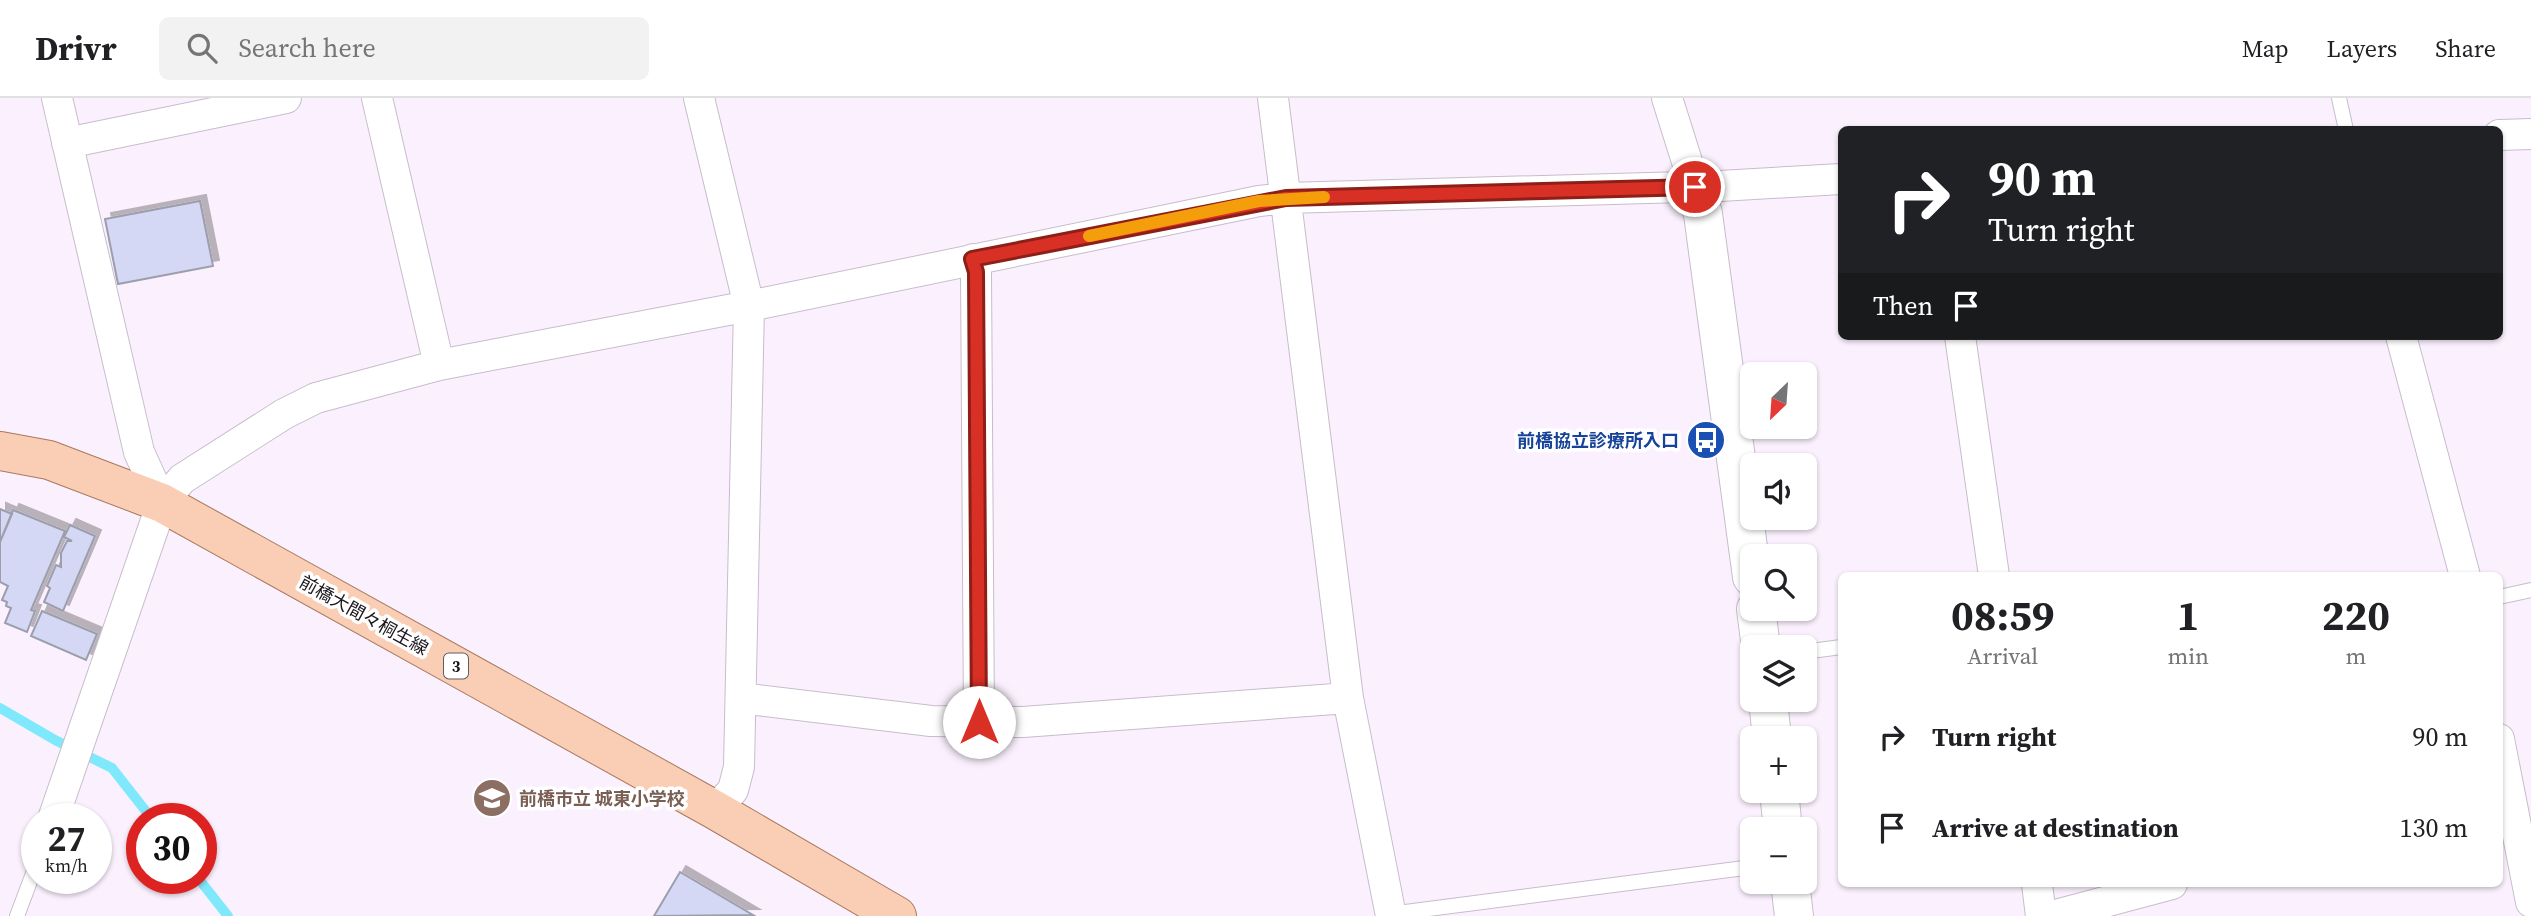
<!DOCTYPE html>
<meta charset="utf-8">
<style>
:root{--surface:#fff;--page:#f2f2f2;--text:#202124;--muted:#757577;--line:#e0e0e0}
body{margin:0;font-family:"Source Serif 4","Noto Sans JP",serif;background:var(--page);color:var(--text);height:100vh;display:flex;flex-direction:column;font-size:26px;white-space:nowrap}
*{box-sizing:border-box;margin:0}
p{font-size:23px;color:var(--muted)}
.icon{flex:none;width:38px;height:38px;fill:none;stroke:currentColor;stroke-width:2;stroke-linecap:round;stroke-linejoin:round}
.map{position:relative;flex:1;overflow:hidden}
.panel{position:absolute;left:1838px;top:474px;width:665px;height:315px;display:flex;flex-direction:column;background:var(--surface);border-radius:10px;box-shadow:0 2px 5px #0004}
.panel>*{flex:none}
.guide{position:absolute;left:1838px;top:28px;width:665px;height:214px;border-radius:10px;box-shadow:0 2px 5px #0004;background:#202124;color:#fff;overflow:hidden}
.needle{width:46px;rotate:205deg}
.fabs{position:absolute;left:1740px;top:264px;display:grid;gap:14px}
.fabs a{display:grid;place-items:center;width:77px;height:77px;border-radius:10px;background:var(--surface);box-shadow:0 2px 5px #0004;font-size:35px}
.speed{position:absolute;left:21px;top:705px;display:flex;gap:14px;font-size:35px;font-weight:700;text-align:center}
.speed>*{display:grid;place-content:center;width:91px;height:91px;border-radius:50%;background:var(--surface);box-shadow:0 2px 5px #0004;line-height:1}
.speed small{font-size:18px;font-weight:400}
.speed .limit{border:10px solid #d22;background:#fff;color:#111}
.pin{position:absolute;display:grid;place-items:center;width:60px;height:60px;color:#fff;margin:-30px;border:4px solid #fff;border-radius:50%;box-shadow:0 2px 7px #0007}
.me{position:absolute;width:77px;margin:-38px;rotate:0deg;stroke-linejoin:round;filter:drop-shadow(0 0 5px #0008)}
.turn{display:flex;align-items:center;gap:24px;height:147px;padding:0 35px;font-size:32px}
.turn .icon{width:91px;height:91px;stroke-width:2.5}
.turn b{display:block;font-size:49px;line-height:60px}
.then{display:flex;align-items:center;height:66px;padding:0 35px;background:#0003;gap:14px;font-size:26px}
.eta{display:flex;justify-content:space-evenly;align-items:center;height:119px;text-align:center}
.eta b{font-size:42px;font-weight:700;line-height:49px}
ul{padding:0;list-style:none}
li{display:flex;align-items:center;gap:21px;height:91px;padding:0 35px}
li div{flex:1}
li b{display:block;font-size:26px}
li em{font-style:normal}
header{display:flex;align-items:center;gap:42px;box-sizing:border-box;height:98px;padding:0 35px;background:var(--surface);border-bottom:2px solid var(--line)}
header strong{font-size:33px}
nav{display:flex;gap:38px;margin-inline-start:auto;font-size:24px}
.search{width:490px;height:63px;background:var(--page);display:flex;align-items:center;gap:18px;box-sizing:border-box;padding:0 24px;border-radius:10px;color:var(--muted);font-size:26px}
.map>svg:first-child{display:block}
</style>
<header>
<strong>Drivr</strong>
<div class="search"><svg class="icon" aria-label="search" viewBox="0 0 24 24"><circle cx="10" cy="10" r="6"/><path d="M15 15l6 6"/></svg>Search here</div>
<nav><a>Map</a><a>Layers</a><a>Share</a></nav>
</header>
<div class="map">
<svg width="2531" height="818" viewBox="0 0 2531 818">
<defs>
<filter id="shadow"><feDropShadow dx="6" dy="-6" stdDeviation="0" flood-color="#0004"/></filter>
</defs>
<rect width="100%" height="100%" fill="#fbf1fe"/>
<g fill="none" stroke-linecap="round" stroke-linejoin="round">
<!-- stream -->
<path stroke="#80e8fb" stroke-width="10" d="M0,610L55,642L112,670L152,721
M198,780L228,818"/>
</g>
<!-- building -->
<path fill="#d5d8f5" stroke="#9c9eac" stroke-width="2" filter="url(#shadow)" d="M200,103L213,168L118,186L105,121Z
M0,411L12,416L0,444Z
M13,412L65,433L31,512L35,513L27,534L5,525L11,510L6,508L7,504L2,502L8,488L0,484V444Z
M70,427L95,438L63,513L44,504L50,490L47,488L56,467L61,469V455L67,443H72L64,439Z
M42,513L97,536L86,562L31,538Z
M680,774L753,817L654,818Z"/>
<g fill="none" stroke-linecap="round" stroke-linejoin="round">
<defs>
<path id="lane" d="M2339,0L2346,32
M2499,499L2531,492
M1804,554L1841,549
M1390,816L1752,769
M17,818L37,765"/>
<path id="street" d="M57,0L139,354L162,405
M377,0L439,267
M699,0L749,208L739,669L733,692L715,712
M1273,0L1348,600L1391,818
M1667,0L1695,89
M2499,37L2531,36
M67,45L286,0
M973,161L976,174L979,624
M1960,238L1994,478
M2401,238L2465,478
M741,600L931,623L1023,624L1348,600
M2499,641L2531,804
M53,721L162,405L182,381L284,316L316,300L439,267L749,208L1259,103L1286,100L1720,88L1841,81
M2037,786L2041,818
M2052,818L2172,786"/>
<path id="secondary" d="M1695,89L1703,116L1752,479
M1756,511L1761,550
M1768,602L1772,640
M1779,693L1783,732
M1790,784L1794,818"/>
<path id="primary" d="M0,353L49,362L162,405L715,712L897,818"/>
</defs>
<!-- lane casing -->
<use href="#lane" stroke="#c7bdca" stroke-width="16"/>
<!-- street casing -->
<use href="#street" stroke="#c7bdca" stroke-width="32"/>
<!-- secondary casing -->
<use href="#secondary" stroke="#c7bdca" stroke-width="40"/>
<!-- primary casing -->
<use href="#primary" stroke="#a9785e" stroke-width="40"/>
<!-- lane -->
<use href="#lane" stroke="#fff" stroke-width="14"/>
<!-- street -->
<use href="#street" stroke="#fff" stroke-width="30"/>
<!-- secondary -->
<use href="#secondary" stroke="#fff" stroke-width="38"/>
<!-- primary -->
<use href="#primary" stroke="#faceb4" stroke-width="38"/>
</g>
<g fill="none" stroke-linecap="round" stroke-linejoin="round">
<defs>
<path id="route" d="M979,624L976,174L972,161L1286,100L1695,89"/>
</defs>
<!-- route casing -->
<use href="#route" stroke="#8d1f18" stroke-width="18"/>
<!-- route -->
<use href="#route" stroke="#d93025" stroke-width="12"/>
<!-- slow -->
<path stroke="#f59e0b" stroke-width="12" d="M1089,138L1259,103L1324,99"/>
</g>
<!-- icons -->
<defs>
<symbol id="bus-disc" viewBox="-11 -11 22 22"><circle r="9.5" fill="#1a4fb4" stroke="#fff"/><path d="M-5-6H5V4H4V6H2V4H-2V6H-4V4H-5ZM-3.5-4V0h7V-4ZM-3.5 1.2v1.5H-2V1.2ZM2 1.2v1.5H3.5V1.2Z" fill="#fff"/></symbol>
<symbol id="school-disc" viewBox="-11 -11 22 22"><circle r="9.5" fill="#8d6e63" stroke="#fff"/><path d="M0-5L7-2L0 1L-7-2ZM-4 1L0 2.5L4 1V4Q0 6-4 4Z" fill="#fff"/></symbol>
</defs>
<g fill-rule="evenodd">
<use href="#bus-disc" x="1684" y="320" width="44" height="44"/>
<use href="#school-disc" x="470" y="678" width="44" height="44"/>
</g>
<g text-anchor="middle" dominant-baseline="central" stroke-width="7" stroke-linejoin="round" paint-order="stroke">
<!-- shield labels -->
<rect fill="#fff" stroke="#5f5c5f" stroke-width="2" x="444" y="555.5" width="24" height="25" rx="5"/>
<g font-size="16" font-weight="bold" fill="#1a161b">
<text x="456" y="568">3</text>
</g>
<!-- transit labels -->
<g font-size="18" font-weight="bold" fill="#164399" stroke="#fff" text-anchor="end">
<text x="1679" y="342">前橋協立診療所入口</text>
</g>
<!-- street labels -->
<g font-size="18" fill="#1a161b" stroke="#fff">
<text transform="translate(364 517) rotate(29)">前橋大間々桐生線</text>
</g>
<!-- education labels -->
<g font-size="18" font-weight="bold" fill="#785e54" stroke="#fff" text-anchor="start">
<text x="519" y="700">前橋市立 城東小学校</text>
</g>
</g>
</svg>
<div class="fabs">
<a><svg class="needle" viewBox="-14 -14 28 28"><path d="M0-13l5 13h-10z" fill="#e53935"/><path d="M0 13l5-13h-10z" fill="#757577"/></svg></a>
<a><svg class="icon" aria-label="sound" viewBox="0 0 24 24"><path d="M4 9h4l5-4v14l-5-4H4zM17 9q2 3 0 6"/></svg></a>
<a><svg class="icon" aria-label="search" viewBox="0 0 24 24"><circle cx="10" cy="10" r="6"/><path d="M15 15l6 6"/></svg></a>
<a><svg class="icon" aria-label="layers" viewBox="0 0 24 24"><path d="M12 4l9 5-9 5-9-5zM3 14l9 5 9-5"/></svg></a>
<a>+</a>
<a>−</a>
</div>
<div class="speed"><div>27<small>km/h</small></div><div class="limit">30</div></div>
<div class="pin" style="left:1695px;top:89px;background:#d93025"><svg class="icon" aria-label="arrive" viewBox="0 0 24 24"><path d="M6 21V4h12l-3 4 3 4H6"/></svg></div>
<svg class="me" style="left:979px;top:624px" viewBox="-20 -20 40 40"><circle r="19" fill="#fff"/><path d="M0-13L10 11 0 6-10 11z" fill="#d93025"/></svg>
<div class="guide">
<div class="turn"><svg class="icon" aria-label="right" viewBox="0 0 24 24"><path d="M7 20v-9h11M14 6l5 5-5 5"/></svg><div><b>90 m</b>Turn right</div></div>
<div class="then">Then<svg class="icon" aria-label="arrive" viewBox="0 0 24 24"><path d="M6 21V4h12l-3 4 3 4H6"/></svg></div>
</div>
<section class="panel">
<div class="eta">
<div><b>08:59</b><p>Arrival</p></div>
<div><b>1</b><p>min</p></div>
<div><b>220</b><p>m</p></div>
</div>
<ul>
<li><svg class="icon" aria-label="right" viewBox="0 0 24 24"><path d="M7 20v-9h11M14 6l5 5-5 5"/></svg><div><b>Turn right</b></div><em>90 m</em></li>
<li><svg class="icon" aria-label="arrive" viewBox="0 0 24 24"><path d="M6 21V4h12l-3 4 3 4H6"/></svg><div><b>Arrive at destination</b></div><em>130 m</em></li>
</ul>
</section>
</div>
